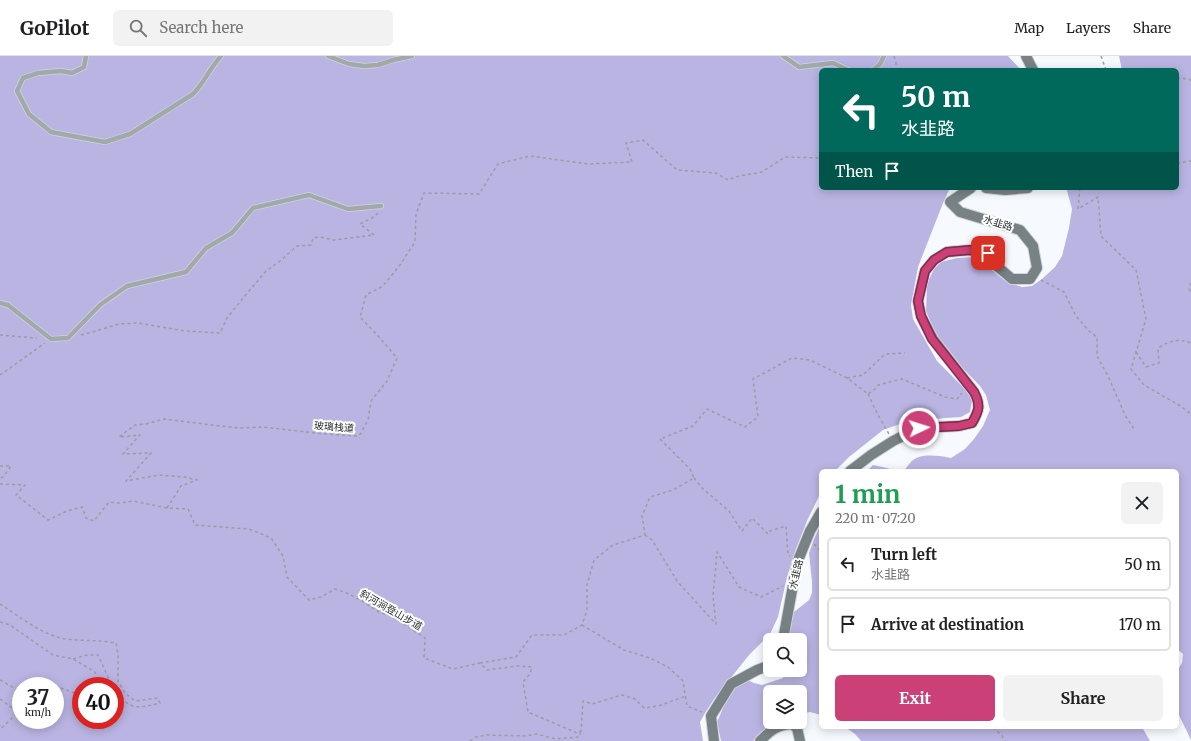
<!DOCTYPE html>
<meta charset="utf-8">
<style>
:root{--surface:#fff;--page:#f2f2f2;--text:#202124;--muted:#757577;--line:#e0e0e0;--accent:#cb4076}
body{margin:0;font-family:Merriweather,"Noto Sans SC",serif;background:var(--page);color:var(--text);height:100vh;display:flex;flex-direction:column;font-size:15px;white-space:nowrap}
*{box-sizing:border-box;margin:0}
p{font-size:13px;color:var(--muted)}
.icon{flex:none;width:22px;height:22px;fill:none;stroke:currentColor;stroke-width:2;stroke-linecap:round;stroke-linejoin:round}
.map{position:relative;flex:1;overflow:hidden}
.panel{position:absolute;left:819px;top:413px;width:360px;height:260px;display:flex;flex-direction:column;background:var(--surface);border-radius:6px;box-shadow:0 2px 10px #0003}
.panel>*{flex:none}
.guide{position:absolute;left:819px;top:12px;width:360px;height:122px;border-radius:6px;box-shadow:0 2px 10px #0003;background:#00695c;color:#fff;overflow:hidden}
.buttons{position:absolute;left:763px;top:577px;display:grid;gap:8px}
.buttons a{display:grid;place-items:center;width:44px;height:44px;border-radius:6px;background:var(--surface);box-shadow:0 2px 10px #0003;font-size:20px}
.speed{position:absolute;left:12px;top:621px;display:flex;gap:8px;font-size:20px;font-weight:700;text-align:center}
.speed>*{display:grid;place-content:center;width:52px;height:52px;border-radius:50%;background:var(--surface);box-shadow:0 2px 10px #0003;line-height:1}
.speed small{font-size:10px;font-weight:400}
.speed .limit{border:6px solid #d22;background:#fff;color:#111}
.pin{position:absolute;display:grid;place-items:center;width:34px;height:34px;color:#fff;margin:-17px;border-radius:8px;box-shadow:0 2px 6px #0006}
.me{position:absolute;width:44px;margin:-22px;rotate:86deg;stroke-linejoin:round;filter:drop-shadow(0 0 3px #0008)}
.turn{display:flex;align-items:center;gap:14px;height:84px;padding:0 16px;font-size:18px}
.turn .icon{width:52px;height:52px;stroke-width:2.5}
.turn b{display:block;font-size:28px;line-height:34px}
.then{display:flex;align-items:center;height:38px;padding:0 16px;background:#0003;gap:8px;font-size:15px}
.round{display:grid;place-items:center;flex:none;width:42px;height:42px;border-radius:6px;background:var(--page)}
.summary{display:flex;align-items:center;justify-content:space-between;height:68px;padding:0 16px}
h1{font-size:24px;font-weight:700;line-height:30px;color:#1e9e55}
.cta{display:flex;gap:8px;margin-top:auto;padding:8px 16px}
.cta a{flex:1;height:46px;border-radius:6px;background:var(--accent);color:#fff;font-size:16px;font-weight:700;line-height:46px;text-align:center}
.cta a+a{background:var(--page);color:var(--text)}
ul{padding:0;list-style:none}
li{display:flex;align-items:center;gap:12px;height:54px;margin:0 8px 6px;padding:0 8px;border:2px solid var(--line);border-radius:6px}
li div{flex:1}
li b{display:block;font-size:15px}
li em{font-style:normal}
header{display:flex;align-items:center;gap:24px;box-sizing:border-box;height:56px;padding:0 20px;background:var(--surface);border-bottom:1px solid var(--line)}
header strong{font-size:19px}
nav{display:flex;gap:22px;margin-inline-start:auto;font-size:14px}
.search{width:280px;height:36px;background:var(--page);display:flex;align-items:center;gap:10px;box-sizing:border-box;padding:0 14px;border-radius:6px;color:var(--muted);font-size:15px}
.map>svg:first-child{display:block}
</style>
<header>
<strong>GoPilot</strong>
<div class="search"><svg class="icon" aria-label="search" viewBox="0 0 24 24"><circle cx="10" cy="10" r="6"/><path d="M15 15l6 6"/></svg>Search here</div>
<nav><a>Map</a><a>Layers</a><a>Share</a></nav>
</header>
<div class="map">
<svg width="1191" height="685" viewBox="0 0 1191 685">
<rect width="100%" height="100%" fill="#f6fafe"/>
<!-- forest -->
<path fill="#b9b4e2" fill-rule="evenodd" d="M0,0H1008L1021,14H821V132H950L943,147L918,211L911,249L913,263L937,305L969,337L972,345L970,356L961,361L917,364L900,368L883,374L849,401L835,415H821V436L807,465L796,493L787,521L778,561L770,578L749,599L714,643L705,657L700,666L703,685H0ZM21,630H55V664H21ZM81,630H115V664H81Z
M1119,0H1191V684L1177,655V615L1182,607L1183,598L1177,593V415H904C906,412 908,409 910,407C919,396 939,400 951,402L965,393L974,383L983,370L990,354L986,339L980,330L949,298L937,282L926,255L927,228L934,213L941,206L957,202L975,201L986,208L995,217L1007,226L1022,231L1032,230L1042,223L1055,211L1062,200L1069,172L1072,153L1067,135L1065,132H1177V14H1122Z
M873,409L887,412L895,415H867Z
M821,468V659L810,656L800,658V636H770V666H775L759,678L753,685H721L717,666L735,624L742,621L754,627L762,629L783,622L785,614H800V584H786L794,556L809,544L812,537V526L809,497L814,483Z
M845,671H1142L1150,685H861L855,678Z"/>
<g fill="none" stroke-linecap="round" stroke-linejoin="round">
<defs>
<path id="lane" d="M86,0L84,11L72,17L61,15L38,17L23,22L17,35L29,58L51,76L105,86L130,78L193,38C204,27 210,12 221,0
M328,0L349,8L364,10L378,9L393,4L412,0
M783,0L799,11L833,7L848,14
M873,14L880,8L884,0
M0,247L8,249L51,283L68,282L100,249L127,230L186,216L206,192L232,177L253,152L309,139L348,153L381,150"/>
<path id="secondary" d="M1026,0L1033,14
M986,132L1005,134L1028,132
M850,415L871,399L893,385L919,372L959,370L972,367C979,355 981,349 974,336L933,283L921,260L918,245L925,215L934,204L947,196L970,194L988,197L998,211L1012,223H1030L1037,212L1033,190L1020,174L960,156L950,146L971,132
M783,584L797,507L810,475L821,456
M714,685L711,660L731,628L757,614L770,609
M760,685C771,674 777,669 792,668L797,672L800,685"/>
</defs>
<!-- lane casing -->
<use href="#lane" stroke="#d1d5d9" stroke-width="6"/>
<!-- secondary casing -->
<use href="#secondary" stroke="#d1d5d9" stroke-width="12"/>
<!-- path -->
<path stroke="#999da1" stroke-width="1.5" stroke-dasharray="3 3" stroke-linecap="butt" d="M894,0L896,6V14
M1101,0L1106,14
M1177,22L1189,23L1191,25
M1177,107L1191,105
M1080,132L1078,153L1098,141L1101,180L1136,214L1146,263L1131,313L1144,329L1179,349L1191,358
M1041,224L1064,236L1076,260L1089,275L1097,281V300L1108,320L1125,359L1134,373
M1191,227L1189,233L1191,236
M0,279L37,282
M81,279L96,275L119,268L138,267L185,275L220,277L227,262L244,241L266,215L280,205L297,190L311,189L313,182L320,181L334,184L374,179L360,168L372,162L378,157
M1136,296L1146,311L1159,307L1158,292C1170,285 1177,282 1191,287
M0,319L45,287
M847,322L863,319L885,298L905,297
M868,338L878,359L889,378
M0,410H11L3,421L0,422
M694,422L702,432L729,455L742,475L752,462L768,478L770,475L786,470L788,499L790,500
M0,428L25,429L16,439L48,464L67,455L82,451L86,462L94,465L109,446L121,447L133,445L167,452L188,453L195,469L249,473L271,482L283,500L287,521L309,544L321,541L335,533L347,537L362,545L379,556L393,561L425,582L424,602L453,613L480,607L487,614L517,610L532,611L530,618L523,626L528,656L577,677L581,675L583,645L592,648L622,639L635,643L644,652L658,650L686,640
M167,452L181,430L197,424L184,421L159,419L126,425L151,397L123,398L140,379L119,381L135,369L146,368L164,363L220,370L240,372L263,371L324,378L359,380L368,364L371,345L387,325L397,302L379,281L360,261L366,239L383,230L400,209L415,186L416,158L424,137L479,138L498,108L530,100L588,108L632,106L626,87L643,84L677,114L716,117L728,124L739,120L762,116L785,101L821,102
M645,479L652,484L677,525L716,568L713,540L717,496L739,531L761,541L783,530
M814,488L821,496
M0,548C19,560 43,580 66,583C83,585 99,584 116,587L118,599V625L125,637L135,645L158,642L160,647C136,653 130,654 115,634
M0,566L10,569L53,599L73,603L95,616L98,630
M582,569L624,594L650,602L668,611L683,625L687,650L702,656
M73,603L87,599H98L112,630
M480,607L516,601L532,579H564L582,569L587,554V529L594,504L613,489L645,479L642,460L650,441L673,434L694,422L690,413L660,383L693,370L707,353L745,371L758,361L753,323L792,302L810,304L847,322L868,338L875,333L878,329L902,323L945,341L957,343L962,337
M0,624L18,634L21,633
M37,630L48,628L55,630
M55,630L75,637L81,644
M0,643L18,656L5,669L0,673
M993,671L1002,680L1005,685
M470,685L476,681L487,679L525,680L537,678L556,683L579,681L581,675"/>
<!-- lane -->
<use href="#lane" stroke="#a2a9ab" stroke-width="4.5"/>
<!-- secondary -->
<use href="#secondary" stroke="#788285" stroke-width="10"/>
</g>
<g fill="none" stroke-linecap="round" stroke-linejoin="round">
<defs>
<path id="route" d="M919,372L959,370L972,367C979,355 981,349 974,336L932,283L921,260L918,245L925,215L934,204L947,196L970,194L988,197"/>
</defs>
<!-- route casing -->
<use href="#route" stroke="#842a4d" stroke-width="10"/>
<!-- route -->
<use href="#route" stroke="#cb4076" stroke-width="7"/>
</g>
<g text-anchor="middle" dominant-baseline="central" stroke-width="4" stroke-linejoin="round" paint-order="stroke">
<!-- street labels -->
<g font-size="10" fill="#282c30" stroke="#fff">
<text transform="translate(998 167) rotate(17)">水韭路</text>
<text transform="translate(334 371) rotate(4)">玻璃栈道</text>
<text transform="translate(796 518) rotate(-77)">水韭路</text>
<text transform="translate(391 554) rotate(30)">斜河涧登山步道</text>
</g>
</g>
</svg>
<div class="buttons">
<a><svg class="icon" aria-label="search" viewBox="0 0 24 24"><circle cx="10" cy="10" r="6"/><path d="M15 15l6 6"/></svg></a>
<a><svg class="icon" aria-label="layers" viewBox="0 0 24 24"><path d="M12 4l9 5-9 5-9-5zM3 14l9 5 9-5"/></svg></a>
</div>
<div class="speed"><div>37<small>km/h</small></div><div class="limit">40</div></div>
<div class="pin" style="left:988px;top:197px;background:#d93025"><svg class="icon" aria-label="arrive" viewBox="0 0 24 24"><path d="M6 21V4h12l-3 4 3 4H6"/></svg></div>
<svg class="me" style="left:919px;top:372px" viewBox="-20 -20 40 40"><circle r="17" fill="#cb4076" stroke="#fff" stroke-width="3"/><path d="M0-11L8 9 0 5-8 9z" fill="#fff"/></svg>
<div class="guide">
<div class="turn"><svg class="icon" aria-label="left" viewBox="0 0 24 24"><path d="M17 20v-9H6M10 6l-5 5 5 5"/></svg><div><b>50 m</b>水韭路</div></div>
<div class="then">Then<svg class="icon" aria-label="arrive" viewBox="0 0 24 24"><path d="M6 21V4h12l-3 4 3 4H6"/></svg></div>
</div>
<section class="panel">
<div class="summary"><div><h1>1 min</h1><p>220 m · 07:20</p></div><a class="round"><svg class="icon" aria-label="close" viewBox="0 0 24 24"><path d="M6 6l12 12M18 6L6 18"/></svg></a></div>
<ul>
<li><svg class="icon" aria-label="left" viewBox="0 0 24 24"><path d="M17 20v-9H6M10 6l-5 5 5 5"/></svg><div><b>Turn left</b><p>水韭路</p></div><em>50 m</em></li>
<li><svg class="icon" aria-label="arrive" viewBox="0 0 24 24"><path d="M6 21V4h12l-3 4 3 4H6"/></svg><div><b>Arrive at destination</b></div><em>170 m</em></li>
</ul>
<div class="cta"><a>Exit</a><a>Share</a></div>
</section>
</div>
